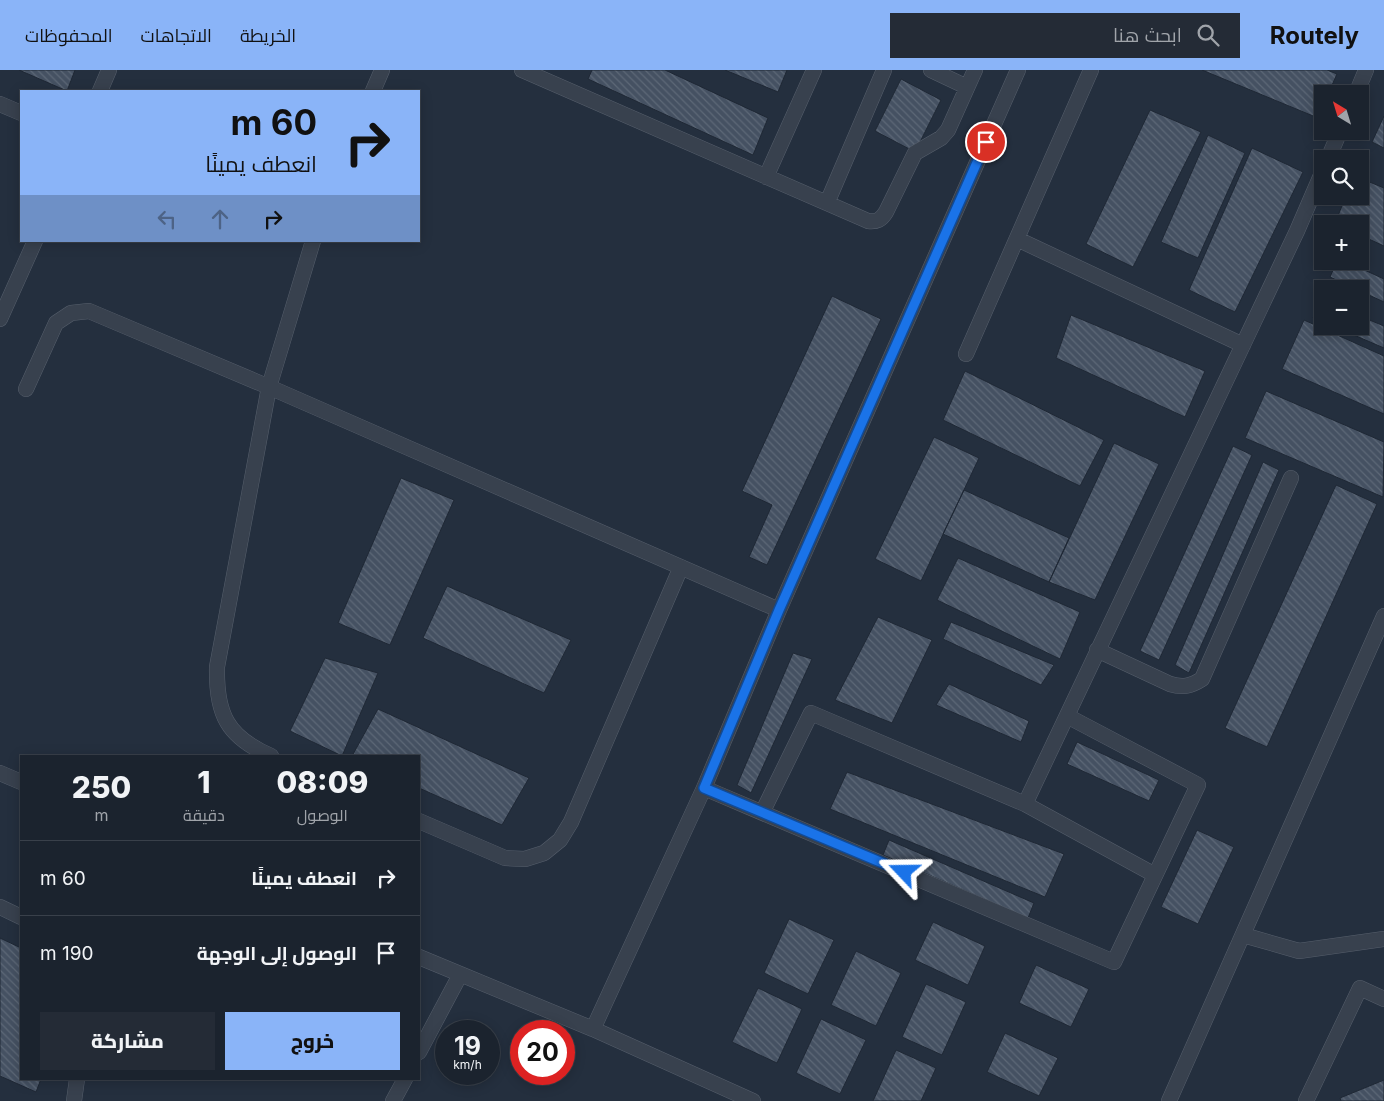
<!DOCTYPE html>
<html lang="ar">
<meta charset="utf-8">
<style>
:root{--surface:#1b232e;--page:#242b36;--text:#f1f3f6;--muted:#a0a4aa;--line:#39404a;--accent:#8ab4f8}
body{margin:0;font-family:Inter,Cairo,sans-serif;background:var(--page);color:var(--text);direction:rtl;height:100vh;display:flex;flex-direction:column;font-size:19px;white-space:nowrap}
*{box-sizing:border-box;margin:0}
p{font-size:16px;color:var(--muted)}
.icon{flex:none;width:28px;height:28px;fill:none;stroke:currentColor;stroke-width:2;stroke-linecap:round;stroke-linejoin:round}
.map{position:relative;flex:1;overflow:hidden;direction:ltr}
.sheet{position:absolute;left:20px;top:685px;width:400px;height:325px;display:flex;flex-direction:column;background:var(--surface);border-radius:0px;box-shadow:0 2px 12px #0003,0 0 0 1px var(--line);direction:rtl}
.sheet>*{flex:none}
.hud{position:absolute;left:20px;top:20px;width:400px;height:152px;border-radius:0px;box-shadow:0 2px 12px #0003,0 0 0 1px var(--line);direction:rtl;background:#8ab4f8;color:#111;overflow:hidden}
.needle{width:32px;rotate:322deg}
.tools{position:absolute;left:1314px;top:15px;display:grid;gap:10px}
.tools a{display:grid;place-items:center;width:55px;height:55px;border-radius:0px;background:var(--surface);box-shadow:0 2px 12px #0003,0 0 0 1px var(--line);font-size:25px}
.speed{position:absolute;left:435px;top:950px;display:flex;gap:10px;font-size:25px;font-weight:700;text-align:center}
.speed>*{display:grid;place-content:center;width:65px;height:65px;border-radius:50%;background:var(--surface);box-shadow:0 2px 12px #0003,0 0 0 1px var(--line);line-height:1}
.speed small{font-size:12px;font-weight:400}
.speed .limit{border:8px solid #d22;background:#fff;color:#111}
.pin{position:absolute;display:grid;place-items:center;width:42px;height:42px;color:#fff;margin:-21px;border:2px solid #fff;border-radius:50%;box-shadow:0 1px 5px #0007}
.me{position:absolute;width:55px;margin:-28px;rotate:293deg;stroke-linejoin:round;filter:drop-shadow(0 0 4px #0008)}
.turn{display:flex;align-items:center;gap:18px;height:105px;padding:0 20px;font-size:22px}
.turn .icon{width:65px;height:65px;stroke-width:2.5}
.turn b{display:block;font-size:35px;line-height:42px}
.lanes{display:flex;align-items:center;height:48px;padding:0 20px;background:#0003;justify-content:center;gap:25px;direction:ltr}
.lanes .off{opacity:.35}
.eta{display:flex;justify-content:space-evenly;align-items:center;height:85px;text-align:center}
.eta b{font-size:30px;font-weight:800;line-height:35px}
.primary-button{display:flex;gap:10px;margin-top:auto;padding:10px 20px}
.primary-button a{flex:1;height:58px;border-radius:0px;background:var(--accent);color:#111;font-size:20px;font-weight:800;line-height:58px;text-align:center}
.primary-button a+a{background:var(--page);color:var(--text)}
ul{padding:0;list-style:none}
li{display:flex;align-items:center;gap:15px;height:75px;padding:0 20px;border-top:1px solid var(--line)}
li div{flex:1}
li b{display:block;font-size:19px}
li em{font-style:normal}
header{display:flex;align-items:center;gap:30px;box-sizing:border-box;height:70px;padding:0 25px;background:var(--accent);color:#111}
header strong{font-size:24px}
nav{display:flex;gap:28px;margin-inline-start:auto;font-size:18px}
.search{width:350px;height:45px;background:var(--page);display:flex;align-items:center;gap:12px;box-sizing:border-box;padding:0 18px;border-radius:0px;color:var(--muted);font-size:19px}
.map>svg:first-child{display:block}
</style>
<header>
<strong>Routely</strong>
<div class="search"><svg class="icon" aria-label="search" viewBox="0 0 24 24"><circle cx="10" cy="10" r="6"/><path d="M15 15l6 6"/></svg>ابحث هنا</div>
<nav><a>الخريطة</a><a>الاتجاهات</a><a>المحفوظات</a></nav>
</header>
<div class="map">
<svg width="1384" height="1031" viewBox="0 0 1384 1031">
<defs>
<pattern id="building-back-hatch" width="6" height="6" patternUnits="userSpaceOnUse" patternTransform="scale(1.25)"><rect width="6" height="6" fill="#455162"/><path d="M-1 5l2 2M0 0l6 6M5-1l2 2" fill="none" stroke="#5d6877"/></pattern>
</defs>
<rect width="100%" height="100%" fill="#242f3e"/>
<!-- building -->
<path fill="url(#building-back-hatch)" stroke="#1f2835" d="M19,0H75L67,21Z
M592,0H665L768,48L753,85L588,9Z
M725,0H787L778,22Z
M1202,0H1327L1337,4L1328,24H1322V38L1318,48Z
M901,9L941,30L915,82L875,61Z
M1150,40L1201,62L1133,197L1086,174Z
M1384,46V78L1372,72Z
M1208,65L1245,83L1198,188L1161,172Z
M1252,78L1303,102L1235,242L1189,220Z
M1360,108L1384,118V176L1360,165V154L1335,153L1346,126H1360Z
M1337,191H1345L1384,209V232L1330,207Z
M832,226L881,249L767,495L749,487L772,435L742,421Z
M1321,229L1322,230V252L1313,248Z
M1071,245L1205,301L1185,347L1056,288Z
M1360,246L1384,256V278L1333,256H1360Z
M1304,250L1384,286V344L1282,299Z
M965,301L1104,370L1080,416L943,350Z
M1266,321L1384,372L1383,427L1245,368Z
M934,367L979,388L921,511L875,489Z
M1114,373L1159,394L1095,530L1049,512Z
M1233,376L1252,385L1159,590L1140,581Z
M1263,392L1279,400L1189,603L1175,595Z
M401,408L454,430L390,575L338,553Z
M1336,415L1377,434L1267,677L1225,658Z
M964,420L1069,468L1049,512L943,464Z
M958,488L1080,542L1060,589L937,530Z
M447,516L571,570L544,623L423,568Z
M878,547L932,570L892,653L835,630Z
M951,552L1054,595L1041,615L943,569Z
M793,583L812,589L751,723L737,715Z
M325,588L378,603L342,686L290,661Z
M949,614L1029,651L1021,672L936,635Z
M378,639L529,708L502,755L419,718V686H352Z
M1077,672L1159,710L1149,731L1067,694Z
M847,702L1064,784L1045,827L830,739Z
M1197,760L1234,777L1198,854L1161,837Z
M889,770L1034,833L1028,848L883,785Z
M789,849L834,870L808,924L764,903Z
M933,852L985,876L968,915L915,890Z
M0,868L21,878V1009H41L36,1022L0,1006Z
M856,881L901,903L876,956L831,935Z
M1036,895L1089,919L1071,957L1019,933Z
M926,914L966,932L942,985L902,967Z
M758,918L802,939L777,993L732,972Z
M821,949L866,970L840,1024L796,1003Z
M1005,963L1058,988L1039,1026L987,1002Z
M896,980L936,998L921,1031H873Z
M1384,1010V1031H1341L1340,1028Z"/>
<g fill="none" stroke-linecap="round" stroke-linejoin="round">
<defs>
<path id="service" d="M522,0L868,151C877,152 881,150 886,142L915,83L941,68L948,60L975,0
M931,0L967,17
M100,21L109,0
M373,21L382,0
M1356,24L1366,0
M0,34L21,43
M1328,89L1340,61
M766,107L814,0
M827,133L884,0
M1017,169L1243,275
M0,249L35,171
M966,284L1091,0
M26,319L56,253L71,243L89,241L269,317L779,540
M1097,580L1170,614C1183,618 1191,616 1202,609L1291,408
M271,686C227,667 216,644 217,597L269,317L313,171
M0,703L21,712
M704,718L1114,892L1198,715L1067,646
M1025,734L1297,161L1322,103
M763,741L811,643L1025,734L1155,805
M419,751L505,788L525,789L544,783L560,770L571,752L681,497
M0,837L21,847
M1243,865L1299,881L1384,869
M419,887L593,959L753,1031
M593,959L704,718L779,540L1018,0
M419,982L460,905
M74,1031L77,1009
M393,1031L405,1009
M1169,1031L1384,546
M1306,1031L1360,918L1384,929"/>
</defs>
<!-- service casing -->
<use href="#service" stroke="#565f6c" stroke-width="16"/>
<!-- service -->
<use href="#service" stroke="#38414e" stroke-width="15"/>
</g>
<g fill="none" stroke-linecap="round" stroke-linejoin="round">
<defs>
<path id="route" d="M904,802L704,718L779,540L986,72"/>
</defs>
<!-- route casing -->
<use href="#route" stroke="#114b97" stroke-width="12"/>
<!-- route -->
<use href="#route" stroke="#1a73e8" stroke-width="9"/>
</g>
</svg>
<div class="tools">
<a><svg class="needle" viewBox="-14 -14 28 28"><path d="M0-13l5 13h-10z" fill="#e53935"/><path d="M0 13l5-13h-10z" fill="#a0a4aa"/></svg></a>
<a><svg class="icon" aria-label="search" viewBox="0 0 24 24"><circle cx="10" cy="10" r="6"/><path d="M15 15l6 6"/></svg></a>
<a>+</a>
<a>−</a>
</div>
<div class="speed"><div>19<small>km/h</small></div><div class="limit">20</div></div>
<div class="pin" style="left:986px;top:72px;background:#d93025"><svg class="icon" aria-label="arrive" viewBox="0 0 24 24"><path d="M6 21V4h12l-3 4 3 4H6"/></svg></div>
<svg class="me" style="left:904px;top:802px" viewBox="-20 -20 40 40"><path d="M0-17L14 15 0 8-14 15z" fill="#1a73e8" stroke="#fff" stroke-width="4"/></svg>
<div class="hud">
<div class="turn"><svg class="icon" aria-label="right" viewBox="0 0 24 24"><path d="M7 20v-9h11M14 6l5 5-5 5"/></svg><div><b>60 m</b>انعطف يمينًا</div></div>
<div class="lanes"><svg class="icon off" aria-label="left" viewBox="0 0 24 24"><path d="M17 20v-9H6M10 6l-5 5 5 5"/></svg><svg class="icon off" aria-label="ahead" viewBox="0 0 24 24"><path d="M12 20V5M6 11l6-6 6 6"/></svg><svg class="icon" aria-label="right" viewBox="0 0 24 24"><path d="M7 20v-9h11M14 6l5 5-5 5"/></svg></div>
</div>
<section class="sheet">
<div class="eta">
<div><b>08:09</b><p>الوصول</p></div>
<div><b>1</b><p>دقيقة</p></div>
<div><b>250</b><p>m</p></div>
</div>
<ul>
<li><svg class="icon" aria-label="right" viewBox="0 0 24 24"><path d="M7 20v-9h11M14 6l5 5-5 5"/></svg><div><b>انعطف يمينًا</b></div><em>60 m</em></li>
<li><svg class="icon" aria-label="arrive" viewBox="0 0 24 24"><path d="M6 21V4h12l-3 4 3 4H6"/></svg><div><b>الوصول إلى الوجهة</b></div><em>190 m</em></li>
</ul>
<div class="primary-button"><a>خروج</a><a>مشاركة</a></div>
</section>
</div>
